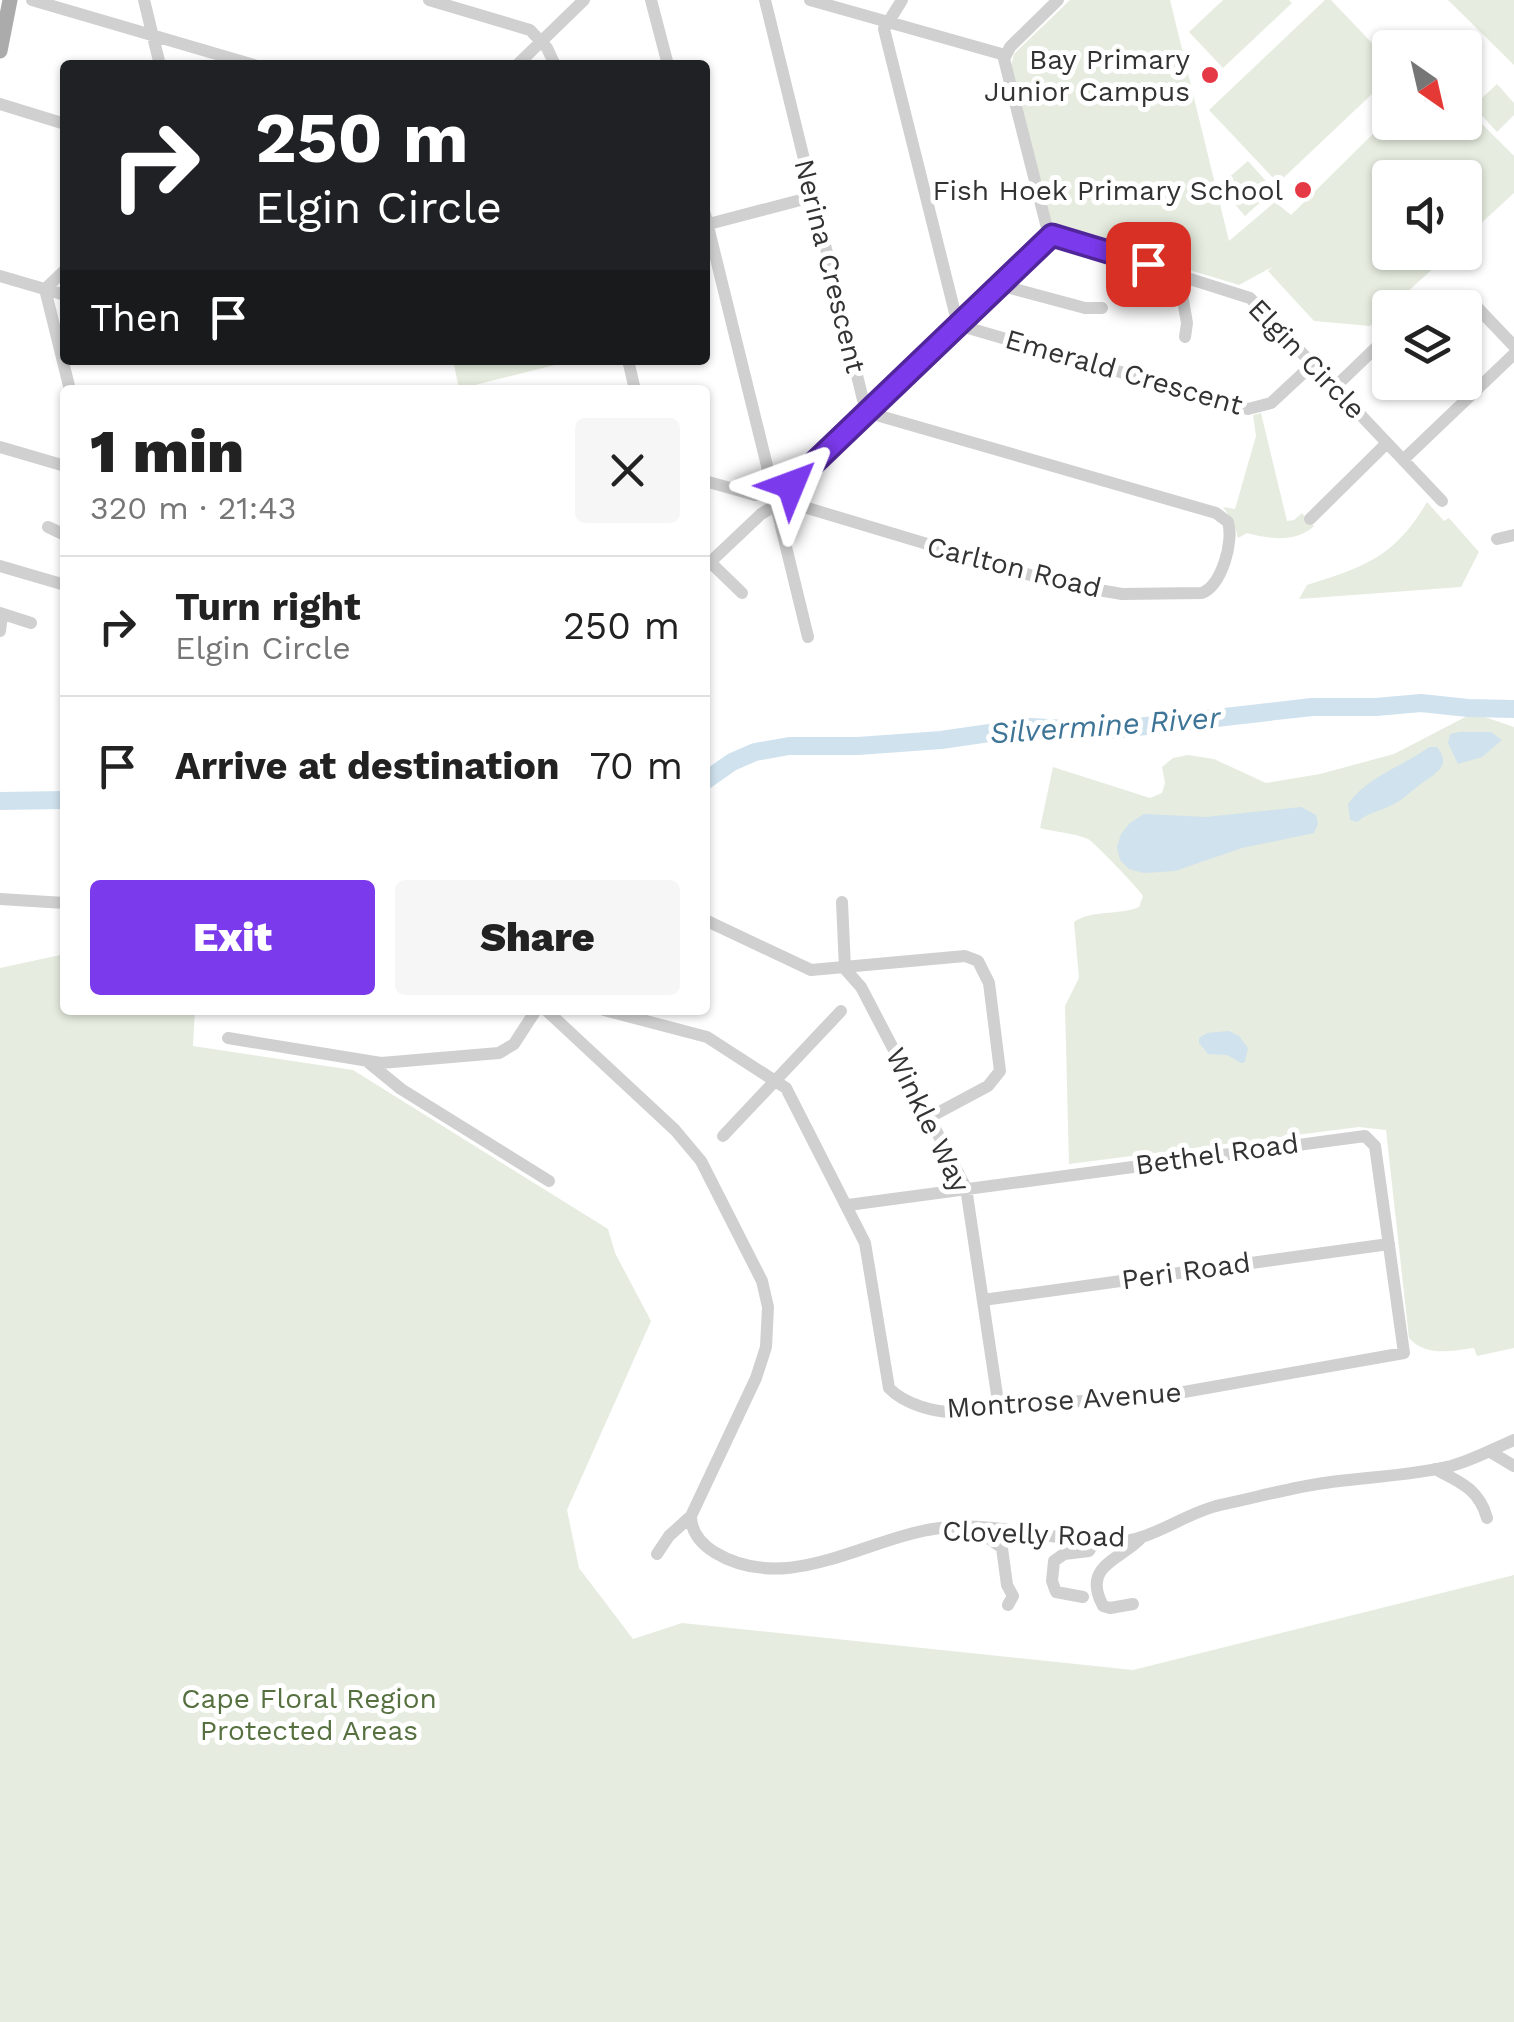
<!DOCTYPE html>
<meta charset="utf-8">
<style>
:root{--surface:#fff;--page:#f6f6f6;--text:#222;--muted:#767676;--line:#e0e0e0;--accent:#7c3aed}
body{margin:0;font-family:"Work Sans",sans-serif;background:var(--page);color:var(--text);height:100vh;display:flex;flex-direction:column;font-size:38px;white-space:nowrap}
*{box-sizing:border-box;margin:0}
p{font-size:32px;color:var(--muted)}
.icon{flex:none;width:55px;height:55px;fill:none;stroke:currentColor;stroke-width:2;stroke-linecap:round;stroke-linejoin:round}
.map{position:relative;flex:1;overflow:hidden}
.details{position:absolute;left:60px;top:385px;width:650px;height:630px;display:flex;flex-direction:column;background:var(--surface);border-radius:10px;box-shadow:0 2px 8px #0004}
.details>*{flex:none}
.guide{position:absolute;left:60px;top:60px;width:650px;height:305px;border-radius:10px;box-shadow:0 2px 8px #0004;background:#202124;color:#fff;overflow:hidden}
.needle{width:65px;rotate:146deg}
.buttons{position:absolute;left:1372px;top:30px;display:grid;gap:20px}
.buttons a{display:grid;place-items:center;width:110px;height:110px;border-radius:10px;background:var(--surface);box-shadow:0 2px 8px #0004;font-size:50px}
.pin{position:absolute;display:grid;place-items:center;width:85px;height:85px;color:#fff;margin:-42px;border-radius:20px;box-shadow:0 5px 15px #0006}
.me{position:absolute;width:110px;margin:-55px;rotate:46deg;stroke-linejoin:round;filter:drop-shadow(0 0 8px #0008)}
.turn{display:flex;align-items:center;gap:35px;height:210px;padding:0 30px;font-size:45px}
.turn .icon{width:130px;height:130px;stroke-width:2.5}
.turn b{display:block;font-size:70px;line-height:85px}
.then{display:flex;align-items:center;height:95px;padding:0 30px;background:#0003;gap:20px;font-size:38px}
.round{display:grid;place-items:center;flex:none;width:105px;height:105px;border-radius:10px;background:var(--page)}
.head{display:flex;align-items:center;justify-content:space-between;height:170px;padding:0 30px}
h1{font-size:60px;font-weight:800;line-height:75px}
.button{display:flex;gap:20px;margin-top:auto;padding:20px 30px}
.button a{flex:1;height:115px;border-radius:10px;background:var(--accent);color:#fff;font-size:40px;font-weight:800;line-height:115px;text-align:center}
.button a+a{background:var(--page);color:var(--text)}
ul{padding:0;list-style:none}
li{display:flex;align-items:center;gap:30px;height:140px;padding:0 30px;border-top:2px solid var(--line)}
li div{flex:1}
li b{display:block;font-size:38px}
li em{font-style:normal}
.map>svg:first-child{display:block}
</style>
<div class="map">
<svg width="1514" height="2022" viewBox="0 0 1514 2022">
<rect width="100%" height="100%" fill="#fff"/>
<!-- green -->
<path fill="#e6ecdf" d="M1070,0H1170L1229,241L1275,202L1291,215L1390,117V122H1465V107L1514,156V193L1465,238V178H1390V252L1450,253L1370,326L1314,321L1268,271L1272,267L1239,285L1061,231L1052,224L1011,66L1014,54Z
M1223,0H1289L1292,3L1223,68L1189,32Z
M1325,0H1331L1390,62V77L1278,183L1209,110Z
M1448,0H1514V65Z
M1497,84L1514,103V115L1497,132L1472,105L1475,102L1472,99L1477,94L1482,98Z
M1248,161L1274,190L1245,216L1219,186Z
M453,360H566L567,362L459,389Z
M1261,413L1287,521L1294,520L1302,513L1314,526C1296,543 1268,539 1247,533L1238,538L1234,523L1223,507L1235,509L1256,436L1253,415Z
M1427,502L1444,521L1449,518L1479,552L1461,587L1299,599L1307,585C1364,567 1395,557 1427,502Z
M1473,713L1514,727V1348L1477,1356L1474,1348C1451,1351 1426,1357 1409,1338L1386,1130L1359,1127L1069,1164L1065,1006L1079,978L1074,922C1093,909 1118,916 1139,907L1143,896C1140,890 1094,842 1088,839C1074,833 1055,832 1040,828L1053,767L1150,798L1162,793L1165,783L1162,767L1173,758L1188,755L1214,759L1266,783L1320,774L1394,754Z
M65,954V1010H195L193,1046L353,1070L608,1229L615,1253L651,1321L567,1510L579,1568L633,1639L682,1623L1133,1670L1514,1575V2022H0V968Z"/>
<!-- water -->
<path fill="#cfe2ee" d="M1460,732H1491L1502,740L1482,757L1458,764L1448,743L1450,734Z
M1429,747H1437C1449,763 1442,769 1428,779C1416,786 1407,797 1394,804C1382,811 1368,812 1357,822L1350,820L1348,804C1368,776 1402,767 1429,747Z
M1301,807L1316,815L1318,824L1314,833L1242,848L1175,871L1144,873L1129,869L1120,860L1117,847L1121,834L1130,823L1144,814L1206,817Z
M1229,1031L1239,1036L1248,1048L1245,1062L1241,1063L1227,1055L1208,1054L1199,1043V1038L1207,1033Z"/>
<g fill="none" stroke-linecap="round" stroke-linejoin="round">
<!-- river -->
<path stroke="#cfe2ee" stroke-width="18" d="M705,781L732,762L755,752L789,746H858L941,740L1031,727L1102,731L1312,707H1376L1421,703L1468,708L1514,709
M0,801L65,800"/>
<!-- minor -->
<path stroke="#d0d0d0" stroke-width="12" d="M32,0L254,65
M144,0L160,65
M429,0L530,30L547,48L555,65
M651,0L668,65
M765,0L866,412L1216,513L1228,522C1234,541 1222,585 1202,593L1122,594L1057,583L784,501
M810,0L1005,55
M902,0L884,29L958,325L1248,409L1271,403L1313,364
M1058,0L1010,47L1004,59L1046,224L1051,235L1250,298L1442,501
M517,65L584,0
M0,104L65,124
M705,214L771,482V493
M705,225L812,197
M1178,272L1187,323L1185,337
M0,276L65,295
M999,285L1085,308H1102
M45,289L70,390
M45,289L65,270
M1471,301L1514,346
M628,360L635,390
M1335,387L1390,334
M0,447L65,466
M1403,460L1514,354
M705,481L755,495L775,492
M780,493L1051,235
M777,510L808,637
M1310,519L1387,443
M48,527L65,535
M1497,539L1514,535
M710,562L742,593
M0,566L65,585
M705,567L761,514L771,508
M0,613L31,623
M0,631L2,614
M0,899L65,903
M842,902L845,969L861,987L966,1188L999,1408
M705,920L811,970L965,956L978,961L989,983L1000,1071L988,1086L930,1117
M546,1010L675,1130L701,1161L762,1281L768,1307L766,1347L756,1378L691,1516C691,1532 700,1543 714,1552C788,1597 866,1537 940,1528C999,1521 1055,1542 1113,1542C1151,1542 1184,1513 1220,1505C1254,1498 1289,1488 1324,1483C1365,1477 1410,1476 1451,1466C1473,1460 1493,1449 1514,1440
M604,1010L707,1037L786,1088L865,1243L889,1388C904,1404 935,1413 957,1412L1184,1392L1404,1353L1375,1146L1365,1136L848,1205
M228,1038L381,1063L499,1053L514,1044L536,1010
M368,1062L401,1089L549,1181
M723,1136L841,1011
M983,1300L1389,1244
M1489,1451L1514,1466
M1435,1469C1460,1482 1479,1489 1487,1518
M973,1527L1002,1548L1007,1585L1013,1596L1008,1605
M657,1554L669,1536L691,1516
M1083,1597L1056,1592L1052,1581L1054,1561L1064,1554L1089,1551L1095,1541
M1133,1604L1110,1608L1103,1606C1081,1565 1121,1560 1141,1538"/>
<!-- major -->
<path stroke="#ababab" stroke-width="15" d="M0,51L10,0"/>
</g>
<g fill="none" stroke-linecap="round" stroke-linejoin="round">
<defs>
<path id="route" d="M791,485L1052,235L1148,264"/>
</defs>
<!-- route casing -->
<use href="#route" stroke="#51269a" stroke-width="25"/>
<!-- route -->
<use href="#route" stroke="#7c3aed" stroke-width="18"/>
</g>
<!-- markers -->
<g fill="#e63946" stroke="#fff" stroke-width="4">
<circle cx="1210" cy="75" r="10"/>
<circle cx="1303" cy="190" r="10"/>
</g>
<g text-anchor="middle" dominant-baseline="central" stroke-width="10" stroke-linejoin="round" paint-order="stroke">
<!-- poi labels -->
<g font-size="28" fill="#333" stroke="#fff" text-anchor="end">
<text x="1190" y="59">Bay Primary<tspan x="1190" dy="32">Junior Campus</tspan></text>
<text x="1283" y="190">Fish Hoek Primary School</text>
</g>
<!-- street labels -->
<g font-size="28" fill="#333" stroke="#fff">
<text transform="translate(830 266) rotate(76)">Nerina Crescent</text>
<text transform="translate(1307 359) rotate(46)">Elgin Circle</text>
<text transform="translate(1124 372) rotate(16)">Emerald Crescent</text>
<text transform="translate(1014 567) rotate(14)">Carlton Road</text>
<text transform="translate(928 1120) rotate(64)">Winkle Way</text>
<text transform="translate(1217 1154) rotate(-8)">Bethel Road</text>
<text transform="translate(1186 1271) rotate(-8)">Peri Road</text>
<text transform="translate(1064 1400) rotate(-4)">Montrose Avenue</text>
<text transform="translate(1034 1534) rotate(2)">Clovelly Road</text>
</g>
<!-- park labels -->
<g font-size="28" fill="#56703f" stroke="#fff">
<text x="309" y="1698">Cape Floral Region<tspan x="309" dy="32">Protected Areas</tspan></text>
</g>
<!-- water labels -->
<g font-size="30" font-style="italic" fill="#3f7597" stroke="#fff">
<text transform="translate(1105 725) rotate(-4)">Silvermine River</text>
</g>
</g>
</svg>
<div class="buttons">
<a><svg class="needle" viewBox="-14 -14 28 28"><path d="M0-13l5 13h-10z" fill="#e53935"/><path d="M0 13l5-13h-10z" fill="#767676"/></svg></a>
<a><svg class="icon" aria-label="sound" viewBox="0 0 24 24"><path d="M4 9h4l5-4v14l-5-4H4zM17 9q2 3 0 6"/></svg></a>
<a><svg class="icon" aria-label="layers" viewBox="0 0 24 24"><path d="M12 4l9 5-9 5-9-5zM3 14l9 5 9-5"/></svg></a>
</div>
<div class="pin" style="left:1148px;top:264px;background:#d93025"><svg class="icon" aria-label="arrive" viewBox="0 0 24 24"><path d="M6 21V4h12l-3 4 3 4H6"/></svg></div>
<svg class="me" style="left:791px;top:485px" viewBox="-20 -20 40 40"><path d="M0-17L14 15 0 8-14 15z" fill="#7c3aed" stroke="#fff" stroke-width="4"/></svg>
<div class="guide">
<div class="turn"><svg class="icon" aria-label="right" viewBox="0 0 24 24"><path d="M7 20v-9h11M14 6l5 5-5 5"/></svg><div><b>250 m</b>Elgin Circle</div></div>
<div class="then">Then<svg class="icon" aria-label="arrive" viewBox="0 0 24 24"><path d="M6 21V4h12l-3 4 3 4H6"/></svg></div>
</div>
<section class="details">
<div class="head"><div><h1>1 min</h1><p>320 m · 21:43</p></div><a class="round"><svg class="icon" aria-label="close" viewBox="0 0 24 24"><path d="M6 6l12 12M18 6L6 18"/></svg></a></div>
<ul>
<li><svg class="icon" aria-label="right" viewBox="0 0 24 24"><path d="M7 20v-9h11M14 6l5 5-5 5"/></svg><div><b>Turn right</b><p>Elgin Circle</p></div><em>250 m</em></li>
<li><svg class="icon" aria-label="arrive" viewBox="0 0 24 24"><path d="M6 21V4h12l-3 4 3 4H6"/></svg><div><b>Arrive at destination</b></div><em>70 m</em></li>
</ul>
<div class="button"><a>Exit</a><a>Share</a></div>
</section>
</div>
